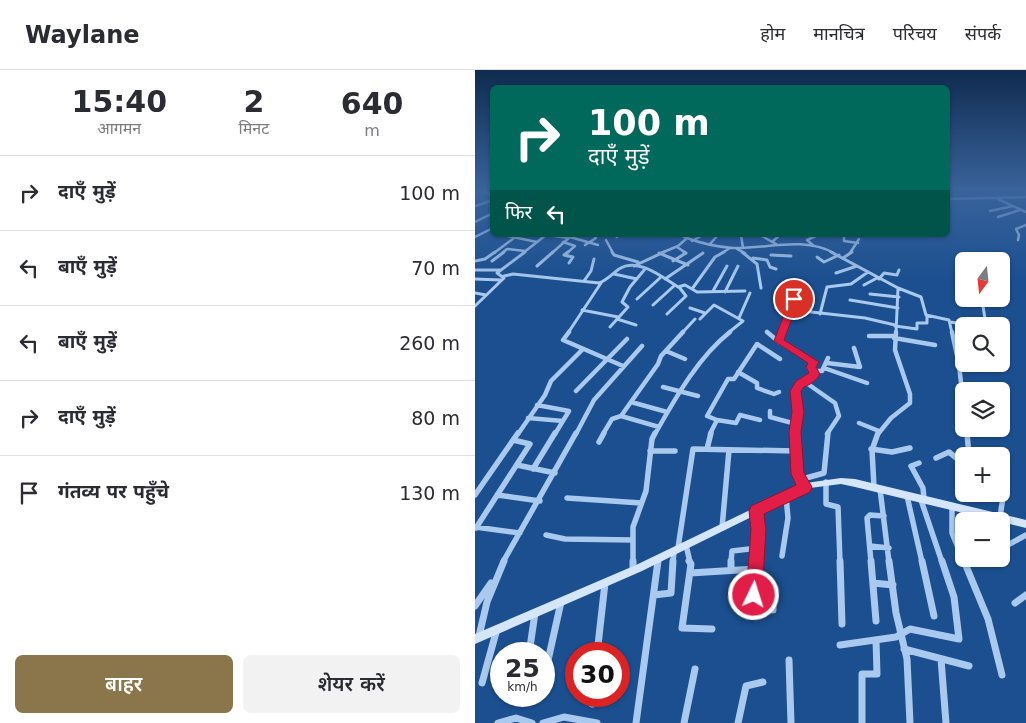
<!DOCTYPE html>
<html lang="hi">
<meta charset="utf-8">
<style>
:root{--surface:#fff;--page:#f2f2f3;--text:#2b2b33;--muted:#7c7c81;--line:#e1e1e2;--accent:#8a764a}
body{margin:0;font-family:"DejaVu Sans","Noto Sans Devanagari",sans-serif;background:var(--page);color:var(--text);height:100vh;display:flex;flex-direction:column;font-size:19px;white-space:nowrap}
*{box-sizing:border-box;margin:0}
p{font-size:16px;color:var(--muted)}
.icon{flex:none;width:28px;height:28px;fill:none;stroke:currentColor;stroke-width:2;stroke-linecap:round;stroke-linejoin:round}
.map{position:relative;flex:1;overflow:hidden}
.details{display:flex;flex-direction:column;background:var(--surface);width:475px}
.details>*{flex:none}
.banner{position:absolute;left:15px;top:15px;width:460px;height:152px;border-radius:8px;box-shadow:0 1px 4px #0004;background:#00695c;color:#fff;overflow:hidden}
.needle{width:32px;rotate:195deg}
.fabs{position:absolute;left:480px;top:182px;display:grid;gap:10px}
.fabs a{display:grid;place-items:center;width:55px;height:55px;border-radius:8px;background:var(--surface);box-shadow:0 1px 4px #0004;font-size:25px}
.speed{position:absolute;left:15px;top:572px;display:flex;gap:10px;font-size:25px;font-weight:700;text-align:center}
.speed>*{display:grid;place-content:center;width:65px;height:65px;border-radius:50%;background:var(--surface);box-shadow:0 1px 4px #0004;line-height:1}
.speed small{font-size:12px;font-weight:400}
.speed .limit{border:8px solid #d22;background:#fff;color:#111}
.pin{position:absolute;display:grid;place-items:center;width:42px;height:42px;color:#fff;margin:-21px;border:2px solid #fff;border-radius:50%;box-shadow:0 1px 5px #0007}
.me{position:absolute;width:55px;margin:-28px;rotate:4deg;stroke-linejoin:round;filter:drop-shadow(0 0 4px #0008)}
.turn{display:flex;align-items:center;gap:18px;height:105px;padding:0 15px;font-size:22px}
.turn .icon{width:65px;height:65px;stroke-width:2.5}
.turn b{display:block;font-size:35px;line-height:42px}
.then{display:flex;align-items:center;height:48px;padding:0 15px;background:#0003;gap:10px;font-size:19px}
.eta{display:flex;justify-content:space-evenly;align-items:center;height:85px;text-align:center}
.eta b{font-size:30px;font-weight:600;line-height:35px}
.primary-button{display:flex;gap:10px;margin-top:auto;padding:10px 15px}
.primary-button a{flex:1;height:58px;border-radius:8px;background:var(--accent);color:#fff;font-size:20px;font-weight:600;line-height:58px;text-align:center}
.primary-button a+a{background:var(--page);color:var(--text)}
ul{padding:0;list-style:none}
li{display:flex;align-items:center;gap:15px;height:75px;padding:0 15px;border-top:1px solid var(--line)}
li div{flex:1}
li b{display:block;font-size:19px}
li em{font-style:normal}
header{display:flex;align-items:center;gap:30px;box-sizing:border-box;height:70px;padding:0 25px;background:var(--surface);border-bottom:1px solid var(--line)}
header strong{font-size:24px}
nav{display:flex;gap:28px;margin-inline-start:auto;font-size:18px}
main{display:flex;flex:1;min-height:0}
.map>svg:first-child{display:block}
</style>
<header>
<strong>Waylane</strong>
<nav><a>होम</a><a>मानचित्र</a><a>परिचय</a><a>संपर्क</a></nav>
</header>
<main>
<section class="details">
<div class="eta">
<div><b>15:40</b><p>आगमन</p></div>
<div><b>2</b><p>मिनट</p></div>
<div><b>640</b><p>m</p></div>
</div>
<ul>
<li><svg class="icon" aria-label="right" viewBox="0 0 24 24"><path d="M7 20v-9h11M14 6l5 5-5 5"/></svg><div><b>दाएँ मुड़ें</b></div><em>100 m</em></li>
<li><svg class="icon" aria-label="left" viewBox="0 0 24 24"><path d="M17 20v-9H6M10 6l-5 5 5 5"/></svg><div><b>बाएँ मुड़ें</b></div><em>70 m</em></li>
<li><svg class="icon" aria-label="left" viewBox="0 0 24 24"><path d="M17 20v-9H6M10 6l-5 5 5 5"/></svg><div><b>बाएँ मुड़ें</b></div><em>260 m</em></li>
<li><svg class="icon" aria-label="right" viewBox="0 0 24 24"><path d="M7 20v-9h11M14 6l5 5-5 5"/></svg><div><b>दाएँ मुड़ें</b></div><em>80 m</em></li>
<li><svg class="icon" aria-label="arrive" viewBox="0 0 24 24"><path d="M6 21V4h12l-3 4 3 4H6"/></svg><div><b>गंतव्य पर पहुँचे</b></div><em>130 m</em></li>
</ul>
<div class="primary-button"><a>बाहर</a><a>शेयर करें</a></div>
</section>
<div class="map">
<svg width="551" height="653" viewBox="0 0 551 653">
<rect width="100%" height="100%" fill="#1b4f8f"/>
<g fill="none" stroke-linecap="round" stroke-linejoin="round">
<!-- street-far4 -->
<path stroke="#a9c9ee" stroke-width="2.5" d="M5,119L18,126
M472,129L551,127
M523,129L551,142
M0,136L18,130
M515,141L538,136
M523,147L545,140
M0,152L18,143
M28,165L62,172
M72,165L94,168
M140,165L142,167
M211,165L209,167C225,173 242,177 258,178C291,179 328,166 359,183
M266,165L268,178
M285,165L301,174
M0,167L18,158
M95,167L123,175
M369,168V171L383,173
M131,170L138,183
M543,170L544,165L541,159L551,155
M217,171L228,165
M88,172L100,176L92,183
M297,172L305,165
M235,174L243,165
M110,175L121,168L119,165
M339,176L332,170L343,165
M202,177L211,183
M262,179L270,183
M19,183L39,168
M27,183L32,179L50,181
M48,183L71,165
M77,183L97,165
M186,183L203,176L211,169
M247,183L255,178
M375,183L384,169"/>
<!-- street-far3 -->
<path stroke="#a9c9ee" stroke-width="3" d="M93,182L89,185L98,187L94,193
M137,182L139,185L163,192
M249,182L240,187L217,219L222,222L270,221
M267,182L282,194L286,218
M356,182L423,218L421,263
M184,183L213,195
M296,185L316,186
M342,187L349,192L364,185
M278,188L292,190L295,197L301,199
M368,188L377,182
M0,191L10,189L20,182
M17,191L29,182
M198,191L211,183L209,182
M62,196L78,182
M159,196L189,182
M0,200H25
M361,203L382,196
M139,204L162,209
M29,206L38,204L124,213C132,210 137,204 144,199C163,187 187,207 203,217L210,215L217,219
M0,209L26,210
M190,209L228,183
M404,209L409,203L422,205L424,200
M109,211L116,201L119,189
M389,215L402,208
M423,218L446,227L451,245L474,250L477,263
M238,221L252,196
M250,222L263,196
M0,223L11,225
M395,224L424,227
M162,229L186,207
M375,230L423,238
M178,235L200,215
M0,236L29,208L22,203L50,182
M215,238L230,243
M301,238L390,248L420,255
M107,240L143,247
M192,244L211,226L204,217
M345,244L352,217L376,214L393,202
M264,248L275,223
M142,249L161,255
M225,249L239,235L268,251L253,263
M475,252L503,256
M420,256L442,259V253H452V245
M505,256L510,249L508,236
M135,257L153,237L147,232L155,217L170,199
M93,263L126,213
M207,263L220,249
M307,263L319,229"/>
<!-- street-far2 -->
<path stroke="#a9c9ee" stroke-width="4.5" d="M94,262L88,270L148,296
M292,262L304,272L339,292L336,297L340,304L325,314L321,321V364
M477,262L484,295L489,339
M394,266H419
M419,268L460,275
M304,271L307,262
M191,281L210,289
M352,293L385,297L379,278
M349,298L392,313
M340,301H347L353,288
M263,302L282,313V318L299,324L304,322
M330,312L360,333L364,346L352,364
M188,317L223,326
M101,321L152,269
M156,332L192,342
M62,335L94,341L80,364
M295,341V347L321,354
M53,348L88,351
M242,350L261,353L265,345L285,350
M384,353L404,361
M184,357L146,346L183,294L186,286L208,262
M492,359V364
M43,364L70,325L76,311L107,280
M101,364L119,330L167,276
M128,364L137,349L146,346
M180,364C200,329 223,287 255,262
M235,364L242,350L232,346L253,309H259L282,274L305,289
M403,364L416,348L435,333V324L420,280L421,262"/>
<!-- street-far1 -->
<path stroke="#a9c9ee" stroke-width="5.5" d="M321,363C320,382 319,400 330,417
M492,363L494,386
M124,372L129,363
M232,379L236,363
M396,379L417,382L435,378
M175,381H200
M461,388L474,382L485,391L489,389
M444,393L436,396L448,418L449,429
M42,395L80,403
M58,399L80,363
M324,410L349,403L353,363
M351,412V434L363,437L365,492
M399,417L397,380L403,363
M405,419L414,492
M0,425L43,363
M22,425L65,431
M432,426L447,492
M92,428L166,433
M446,430L467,492
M477,436V463L489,492
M281,441L284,459L282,492
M525,447L528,427L526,423
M0,457L45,463
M1,458L55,374L38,370
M247,458L254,380
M71,465L90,469L158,470
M211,475L215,492
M395,476L414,478
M531,476L551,465
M203,478L218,379L321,381
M307,486L313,448L311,426
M28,492L101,363
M158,492V457L171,421L177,369L180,363
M183,492V489
M198,492L199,482
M256,492L257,481L283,478
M396,492L392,448L395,445L409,446"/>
<!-- street -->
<path stroke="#a9c9ee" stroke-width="7" d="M158,491V500
M214,491L216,494L207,558L237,559
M282,491L279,527L298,525V540
M365,491L367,554
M396,491L401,551
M414,491L421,543L432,589L435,653
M447,491L459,546
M489,491L513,549L527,605
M256,500V491
M215,503L281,499
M398,513L418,515
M179,525L196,523L198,491
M540,533L551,525
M0,536L16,513
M4,566L12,532L29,491
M365,575L421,567L435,559L484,569L479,527L467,491
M429,579L494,596
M54,584L60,543
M122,584L130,513
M466,589L471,653
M314,590L316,653
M70,604L86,532
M7,613L22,559
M117,634L118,626
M23,653L41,648L57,653
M68,653L89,647L122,653
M161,653L183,491
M209,653L220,599
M263,653L271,616L288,612
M387,653V604H402L401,570"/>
<!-- secondary -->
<path fill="#d6e6fa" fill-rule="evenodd" d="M366,408L380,409L551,450V458L380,417L366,414L335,418L167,501L0,574V564L161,495L331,413Z"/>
</g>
<!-- sky -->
<linearGradient id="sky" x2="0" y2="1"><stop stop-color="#0f2b4f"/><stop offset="0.57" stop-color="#39639b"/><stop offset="1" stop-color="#39639b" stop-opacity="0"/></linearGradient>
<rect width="551" height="210" fill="url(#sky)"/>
<!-- route -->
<path fill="#e11d48" stroke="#92132f" d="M319,226L324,229L309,270L344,292L341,297L345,304C341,311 336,314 329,317L326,321L329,342L326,362L329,403L337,417L335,422L289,444L291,460L287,525L285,531L279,534L273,531L271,525L276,460L274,441L276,436L321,415L316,404L314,362L317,342L315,321L321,311L334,303L331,297L333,293L299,271L315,229Z"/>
</svg>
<div class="fabs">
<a><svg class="needle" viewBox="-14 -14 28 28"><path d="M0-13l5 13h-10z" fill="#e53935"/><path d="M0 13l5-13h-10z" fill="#7c7c81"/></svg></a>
<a><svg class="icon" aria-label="search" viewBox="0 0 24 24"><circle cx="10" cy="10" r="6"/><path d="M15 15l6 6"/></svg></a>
<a><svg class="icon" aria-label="layers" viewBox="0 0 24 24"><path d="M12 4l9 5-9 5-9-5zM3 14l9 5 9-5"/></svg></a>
<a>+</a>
<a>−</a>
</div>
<div class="speed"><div>25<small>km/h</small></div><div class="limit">30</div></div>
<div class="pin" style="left:319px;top:229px;background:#d93025"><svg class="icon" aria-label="arrive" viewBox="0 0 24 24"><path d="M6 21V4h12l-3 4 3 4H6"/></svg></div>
<svg class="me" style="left:279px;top:525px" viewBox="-20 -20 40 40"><circle r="17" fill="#e11d48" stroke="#fff" stroke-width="3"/><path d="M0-11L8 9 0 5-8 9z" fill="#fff"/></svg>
<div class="banner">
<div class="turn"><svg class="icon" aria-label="right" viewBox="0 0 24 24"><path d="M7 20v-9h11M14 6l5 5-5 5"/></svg><div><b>100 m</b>दाएँ मुड़ें</div></div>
<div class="then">फिर<svg class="icon" aria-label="left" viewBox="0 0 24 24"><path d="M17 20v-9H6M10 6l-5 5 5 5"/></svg></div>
</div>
</div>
</main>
